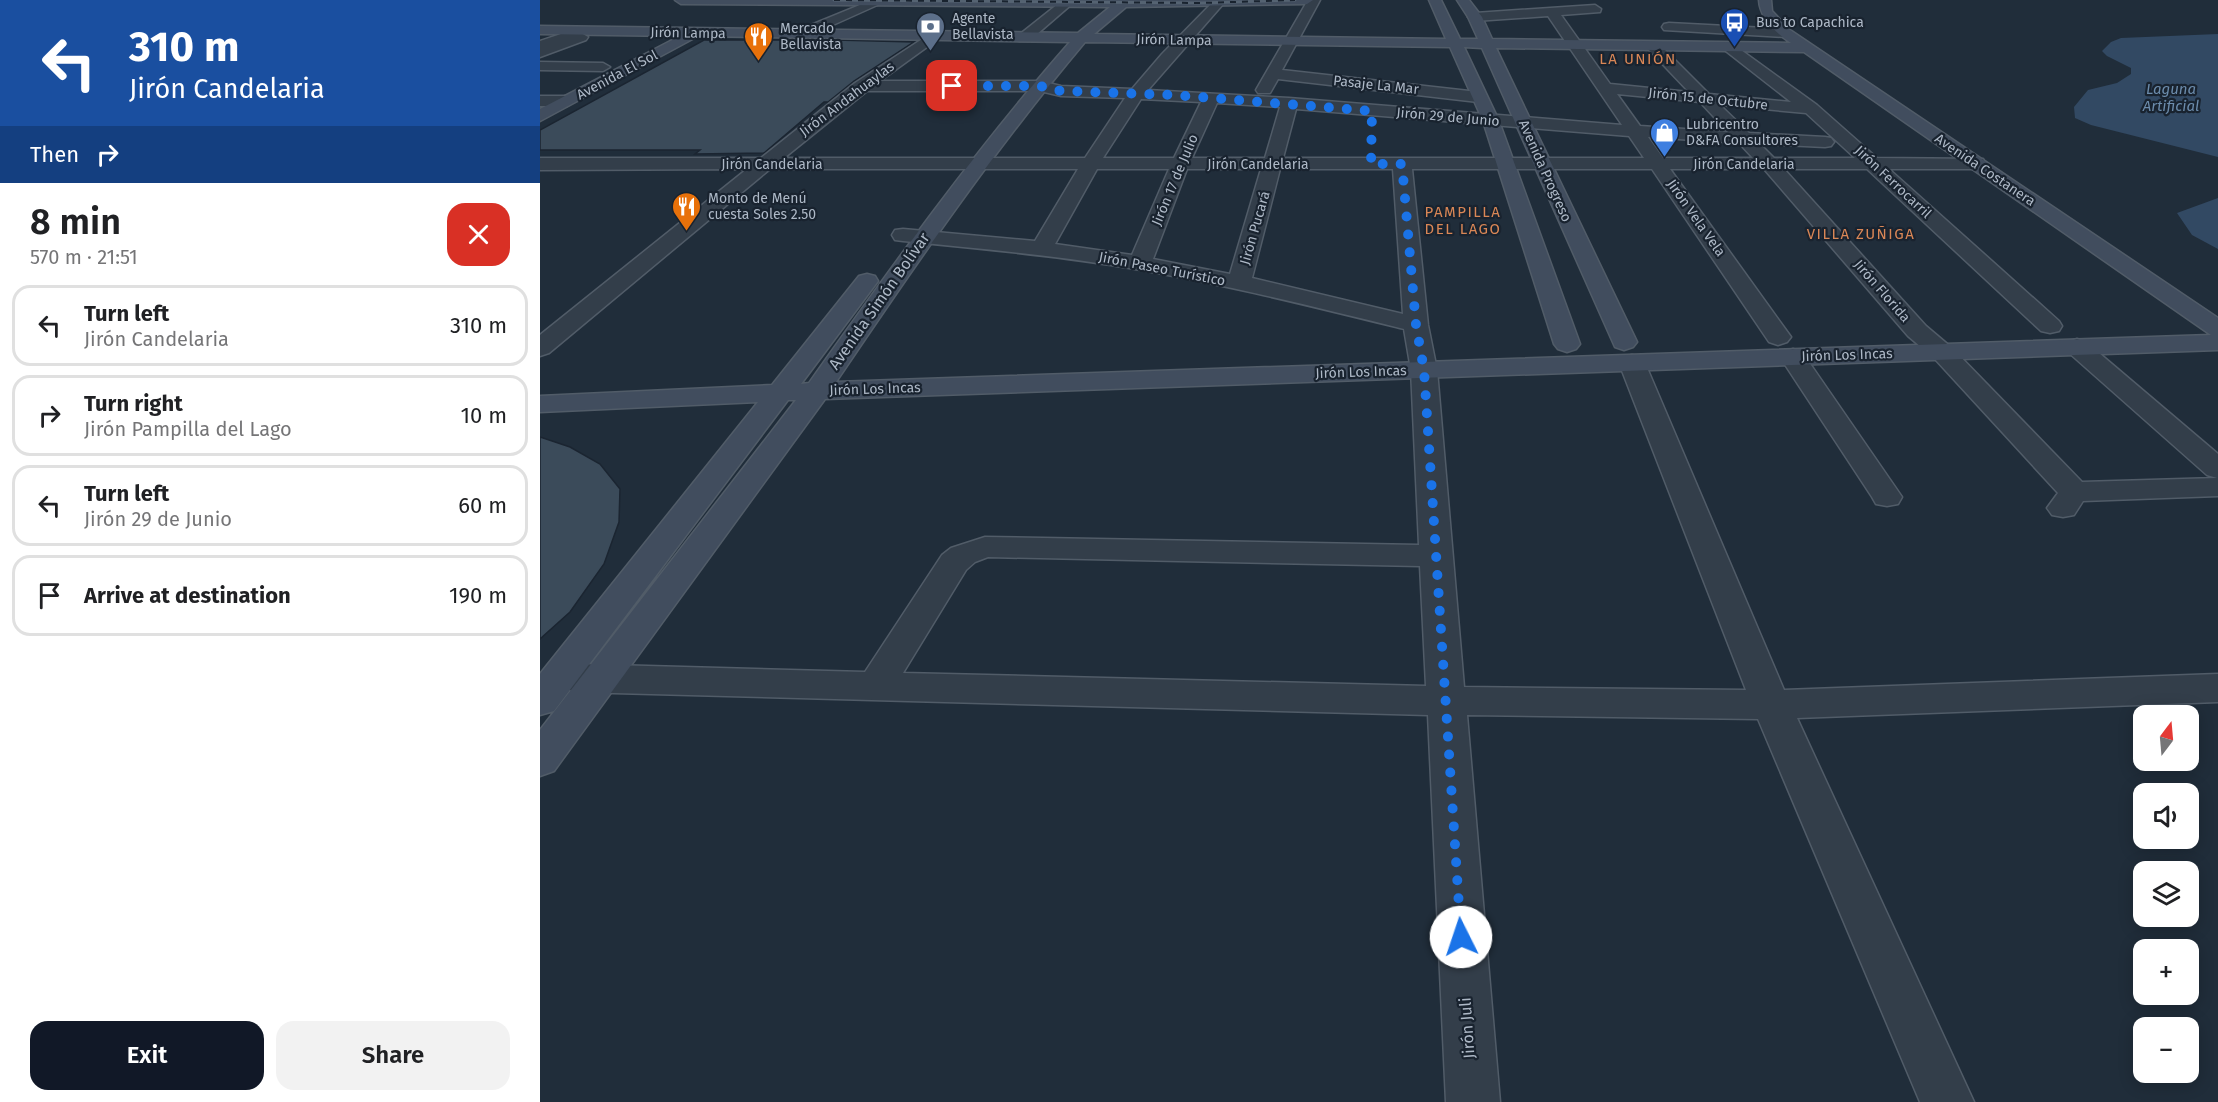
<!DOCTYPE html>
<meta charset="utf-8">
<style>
:root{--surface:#fff;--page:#f2f2f2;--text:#202124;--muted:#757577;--line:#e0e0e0;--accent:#111827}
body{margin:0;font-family:"Fira Sans",sans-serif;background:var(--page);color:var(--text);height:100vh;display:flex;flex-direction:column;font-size:22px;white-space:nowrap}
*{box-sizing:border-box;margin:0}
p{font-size:20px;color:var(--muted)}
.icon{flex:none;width:33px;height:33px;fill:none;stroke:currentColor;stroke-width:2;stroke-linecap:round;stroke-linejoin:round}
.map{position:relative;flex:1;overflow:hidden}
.panel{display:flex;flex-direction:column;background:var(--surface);width:540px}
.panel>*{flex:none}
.hud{background:#1a4fa0;color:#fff;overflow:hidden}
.needle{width:39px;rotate:16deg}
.controls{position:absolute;left:1593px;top:705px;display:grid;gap:12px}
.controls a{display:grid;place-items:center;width:66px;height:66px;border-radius:12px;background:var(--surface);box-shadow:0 3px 15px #0003;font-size:30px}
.pin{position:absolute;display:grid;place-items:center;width:51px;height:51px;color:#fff;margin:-26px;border-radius:12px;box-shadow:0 3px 9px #0006}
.me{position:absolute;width:66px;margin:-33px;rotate:356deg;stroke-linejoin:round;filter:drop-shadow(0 0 4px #0008)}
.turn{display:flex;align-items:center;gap:21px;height:126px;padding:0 30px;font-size:27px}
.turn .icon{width:78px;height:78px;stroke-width:2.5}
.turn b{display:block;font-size:42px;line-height:51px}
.then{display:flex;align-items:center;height:57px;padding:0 30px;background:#0003;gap:12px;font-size:22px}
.round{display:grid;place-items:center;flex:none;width:63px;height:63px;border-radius:18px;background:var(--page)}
.overview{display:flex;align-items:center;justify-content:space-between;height:102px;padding:0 30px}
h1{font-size:36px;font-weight:600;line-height:45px}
.button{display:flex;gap:12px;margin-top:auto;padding:12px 30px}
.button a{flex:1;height:69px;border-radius:18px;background:var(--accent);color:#fff;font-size:24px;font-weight:600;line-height:69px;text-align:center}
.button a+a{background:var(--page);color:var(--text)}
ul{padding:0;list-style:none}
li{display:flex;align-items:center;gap:18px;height:81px;margin:0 12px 9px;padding:0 18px;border:3px solid var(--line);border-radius:18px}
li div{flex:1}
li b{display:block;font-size:22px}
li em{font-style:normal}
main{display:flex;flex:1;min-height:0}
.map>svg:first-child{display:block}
</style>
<main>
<section class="panel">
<div class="hud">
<div class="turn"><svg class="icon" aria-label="left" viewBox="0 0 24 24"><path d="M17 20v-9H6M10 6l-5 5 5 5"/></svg><div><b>310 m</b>Jirón Candelaria</div></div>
<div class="then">Then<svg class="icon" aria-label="right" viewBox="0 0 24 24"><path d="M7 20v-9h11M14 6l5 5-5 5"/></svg></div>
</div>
<div class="overview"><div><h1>8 min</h1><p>570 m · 21:51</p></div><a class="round" style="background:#d93025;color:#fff"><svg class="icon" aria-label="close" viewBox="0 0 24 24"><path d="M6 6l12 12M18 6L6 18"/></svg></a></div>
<ul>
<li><svg class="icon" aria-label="left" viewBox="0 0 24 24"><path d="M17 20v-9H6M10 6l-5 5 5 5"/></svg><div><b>Turn left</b><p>Jirón Candelaria</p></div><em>310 m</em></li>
<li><svg class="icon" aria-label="right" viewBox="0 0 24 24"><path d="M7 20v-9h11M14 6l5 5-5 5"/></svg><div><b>Turn right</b><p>Jirón Pampilla del Lago</p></div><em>10 m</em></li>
<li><svg class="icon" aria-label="left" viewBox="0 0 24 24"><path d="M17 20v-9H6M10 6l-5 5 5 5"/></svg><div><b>Turn left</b><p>Jirón 29 de Junio</p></div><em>60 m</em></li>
<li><svg class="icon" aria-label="arrive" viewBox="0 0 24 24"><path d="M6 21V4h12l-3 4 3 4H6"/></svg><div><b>Arrive at destination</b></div><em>190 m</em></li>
</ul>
<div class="button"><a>Exit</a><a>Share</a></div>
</section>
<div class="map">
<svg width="1678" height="1102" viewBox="0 0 1678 1102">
<rect width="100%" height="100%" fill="#202d3a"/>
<!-- water -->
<path fill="#324963" d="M1678,34V157L1551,125L1535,118L1534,107L1548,90L1577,83L1591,74V68L1567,56L1562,51L1571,42L1581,38Z
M1678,198V249L1652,235L1637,213Z"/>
<!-- building -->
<path fill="#3b4b5a" stroke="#1b2531" stroke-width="1.5" d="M164,40H295L374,42L314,81L288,102H284L224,153L155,154L160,150H0V130Z
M0,437L30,447L60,464L80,489L79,522L64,564L30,612L0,639Z"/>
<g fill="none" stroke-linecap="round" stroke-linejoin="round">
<defs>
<path id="street" d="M332,0L344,2L264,38H254L252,35L254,32Z
M523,0H531L533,3L489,41H479L477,38L479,35Z
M675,0H682L684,3L608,90L749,98L1082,125L1008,16L935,21L928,17L935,13L1055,5L1061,9L1060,12L1021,15L1070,84L1149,92L1109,50L1107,47L1114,43L1119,44L1169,94L1251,102L1182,48L1189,44L1194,45L1277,105L1337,158L1443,159L1445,163L1443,167L1436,169H1349L1519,321L1522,326L1519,331L1510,333L1501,331L1327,169H1244L1386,326L1412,348L1542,482L1677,478L1667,475L1528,352L1524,347L1528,342L1537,339L1546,342L1678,454V496L1543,501L1534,515L1523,517L1512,515L1507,508L1518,493L1394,358L1368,336L1224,169H1130L1251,337L1247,342L1238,345L1229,342L1112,169H872L888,325L897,370L924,687L1206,690L1079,363L1083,357L1092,355L1101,357L1105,363L1244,690L1678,674V702L1257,718L1434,1102H1380L1218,719L927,715L960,1102H906L888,715L36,692L23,688L17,678L23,668L36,664L325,672L402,555L411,548L445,537L879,545L871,370L864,329C767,305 671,281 571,265C502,254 433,248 363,241L355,240L352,235L355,230L363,229L495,241L538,169H230L9,353L0,356V335L207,169L0,170V158H221L315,83L393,32L398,33L400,36L398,39L340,81H500L521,86L592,89L622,54ZM327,91H500L521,96L585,98L545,158H244ZM1077,94L1160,102L1188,132L1100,126ZM601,99L661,102L634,158H563ZM677,103L740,107L725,158H652ZM1180,105L1266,113L1315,158H1234L1220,144L1285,147L1291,146L1294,142L1291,138L1285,137L1209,133ZM756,109L1089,136L1104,158H743ZM1108,137L1199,143L1213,158H1123ZM557,169H629L592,255L515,244ZM647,169H721L690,274L613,259ZM740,169H853L863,314L712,278ZM448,557L880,566L886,686L363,673L426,570L435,562Z
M768,0H780L742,70L938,92L946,97L938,102L738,79L730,93H718L716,90Z
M1129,23L1245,29L1252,33L1245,37L1124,30L1122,27L1124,24Z
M24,33H41L48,37L46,40L0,57V41Z
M0,62L63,63L70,67L63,71L0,70Z
M0,96H27L35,101L27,106H0Z
M1253,349L1262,352L1362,497L1358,504L1347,506L1336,504L1332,497L1240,357L1244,352Z"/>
<path id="secondary" d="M135,0H773L767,4L586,7L554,34L906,39L889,0H901L920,39H938L928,17L917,0H929L942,17L952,39L1251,43C1236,33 1220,19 1219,0H1231L1232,11L1250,30L1678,318V350L285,399L14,771L0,776V730L256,400H248L14,711L0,715V674L218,402L0,412V396L232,385L319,276L327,274L335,276L338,281L261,384L269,383C352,266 435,150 530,42L158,36L0,121V109L140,36L0,34V26L538,33L570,7L141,4ZM545,42L910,47L943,121L1014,344L1018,349L1027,352L1036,349L1040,344L959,121L924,47L942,48L1075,347L1084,350L1093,347L1097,342L956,48L1264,52L1671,335L296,382C375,265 454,150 545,42Z"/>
</defs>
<!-- street casing -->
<use href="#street" stroke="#515c68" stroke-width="3"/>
<!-- secondary casing -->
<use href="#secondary" stroke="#515c68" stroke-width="3"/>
<!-- street -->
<use href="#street" fill="#333e4a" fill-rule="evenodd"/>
<!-- secondary -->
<use href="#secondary" fill="#414d5e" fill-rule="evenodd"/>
<defs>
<path id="rail" d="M294,0L662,3L755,0"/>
</defs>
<!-- rail casing -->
<use href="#rail" stroke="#556372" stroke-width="3"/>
<!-- rail -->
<use href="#rail" stroke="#19232f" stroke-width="2" stroke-dasharray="6" stroke-linecap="butt"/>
</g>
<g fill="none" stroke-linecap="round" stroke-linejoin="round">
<!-- route -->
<path stroke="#1a73e8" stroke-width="10" stroke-dasharray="0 18" d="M412,86H500L521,91L634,95L832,111L831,164H862L876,325L884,370L921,937"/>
</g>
<!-- icons -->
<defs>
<symbol id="bus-pin" viewBox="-11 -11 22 30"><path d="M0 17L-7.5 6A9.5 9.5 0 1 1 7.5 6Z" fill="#1a4fb4" stroke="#19232f"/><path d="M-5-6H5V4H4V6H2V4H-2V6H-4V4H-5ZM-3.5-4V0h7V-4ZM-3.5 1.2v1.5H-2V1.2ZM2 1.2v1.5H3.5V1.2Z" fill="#fff"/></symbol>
<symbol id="bank-pin" viewBox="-11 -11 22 30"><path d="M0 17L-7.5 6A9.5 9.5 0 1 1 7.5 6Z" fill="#5c6f8a" stroke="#19232f"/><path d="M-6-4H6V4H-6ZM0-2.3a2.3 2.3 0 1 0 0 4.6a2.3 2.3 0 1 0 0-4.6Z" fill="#fff"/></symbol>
<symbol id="restaurant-pin" viewBox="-11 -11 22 30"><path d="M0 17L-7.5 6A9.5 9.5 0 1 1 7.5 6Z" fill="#e8710a" stroke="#19232f"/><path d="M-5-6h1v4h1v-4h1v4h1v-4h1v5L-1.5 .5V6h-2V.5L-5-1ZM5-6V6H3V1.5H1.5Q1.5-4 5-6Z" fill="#fff"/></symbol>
<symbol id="shop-pin" viewBox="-11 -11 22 30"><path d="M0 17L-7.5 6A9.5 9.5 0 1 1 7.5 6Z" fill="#3f7fe0" stroke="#19232f"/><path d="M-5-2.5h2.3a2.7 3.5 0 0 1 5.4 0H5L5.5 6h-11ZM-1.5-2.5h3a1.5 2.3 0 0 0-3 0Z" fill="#fff"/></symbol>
</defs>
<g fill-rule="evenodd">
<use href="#bus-pin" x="1178" y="6" width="33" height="45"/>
<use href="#bank-pin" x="374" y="10" width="33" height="45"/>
<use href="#restaurant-pin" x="202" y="20" width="33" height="45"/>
<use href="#shop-pin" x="1108" y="116" width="33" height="45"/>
<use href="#restaurant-pin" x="130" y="190" width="33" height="45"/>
</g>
<g text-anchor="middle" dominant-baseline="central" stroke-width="4.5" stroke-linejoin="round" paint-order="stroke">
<!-- far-poi labels -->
<g font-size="14" fill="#aeb9c7" stroke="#19232f" text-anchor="start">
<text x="412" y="18">Agente<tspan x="412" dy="16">Bellavista</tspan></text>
<text x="1216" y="22">Bus to Capachica</text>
<text x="240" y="28">Mercado<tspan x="240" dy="16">Bellavista</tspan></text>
<text x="1146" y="124">Lubricentro<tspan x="1146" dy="16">D&amp;FA Consultores</tspan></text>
<text x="168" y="198">Monto de Menú<tspan x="168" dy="16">cuesta Soles 2.50</tspan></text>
</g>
<!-- far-street labels -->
<g font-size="14" fill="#aeb9c7" stroke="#19232f">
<text transform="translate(148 33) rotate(1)">Jirón Lampa</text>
<text transform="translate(634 40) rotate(1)">Jirón Lampa</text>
<text transform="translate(77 75) rotate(-28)">Avenida El Sol</text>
<text transform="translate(836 85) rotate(6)">Pasaje La Mar</text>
<text transform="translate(307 99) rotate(-37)">Jirón Andahuaylas</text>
<text transform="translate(1168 99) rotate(6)">Jirón 15 de Octubre</text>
<text transform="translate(908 117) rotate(5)">Jirón 29 de Junio</text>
<text x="232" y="164">Jirón Candelaria</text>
<text x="718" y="164">Jirón Candelaria</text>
<text x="1204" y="164">Jirón Candelaria</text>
<text transform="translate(1445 170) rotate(34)">Avenida Costanera</text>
<text transform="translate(1005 171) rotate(66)">Avenida Progreso</text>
<text transform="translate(635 180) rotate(-67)">Jirón 17 de Julio</text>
<text transform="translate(1353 182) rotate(43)">Jirón Ferrocarril</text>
<text transform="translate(1156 218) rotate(55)">Jirón Vela Vela</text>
<text transform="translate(715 228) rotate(-74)">Jirón Pucará</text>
<text transform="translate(622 269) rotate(11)">Jirón Paseo Turístico</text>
<text transform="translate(1342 291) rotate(49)">Jirón Florida</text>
<text transform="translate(1307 355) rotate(-2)">Jirón Los Incas</text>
<text transform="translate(821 372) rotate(-2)">Jirón Los Incas</text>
<text transform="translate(335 389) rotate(-2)">Jirón Los Incas</text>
</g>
<!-- far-neighbourhood labels -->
<g font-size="15" letter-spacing="1.5" fill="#da8756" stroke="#19232f">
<text x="1098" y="59">LA UNIÓN</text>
<text x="923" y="212">PAMPILLA<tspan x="923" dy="17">DEL LAGO</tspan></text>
<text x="1321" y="234">VILLA ZUÑIGA</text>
</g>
<!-- far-water labels -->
<g font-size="15" font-style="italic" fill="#6c8cac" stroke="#19232f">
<text x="1631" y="89">Laguna<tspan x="1631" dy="17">Artificial</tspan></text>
</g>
<!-- street labels -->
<g font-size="16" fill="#aeb9c7" stroke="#19232f">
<text transform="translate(339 301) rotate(-55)">Avenida Simón Bolívar</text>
<text transform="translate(927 1028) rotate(-94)">Jirón Juli</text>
</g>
</g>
</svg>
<div class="controls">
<a><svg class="needle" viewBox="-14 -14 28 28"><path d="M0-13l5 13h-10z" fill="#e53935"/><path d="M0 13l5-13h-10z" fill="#757577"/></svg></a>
<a><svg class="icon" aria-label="sound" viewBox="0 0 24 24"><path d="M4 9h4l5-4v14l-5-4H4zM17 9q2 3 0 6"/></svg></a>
<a><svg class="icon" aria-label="layers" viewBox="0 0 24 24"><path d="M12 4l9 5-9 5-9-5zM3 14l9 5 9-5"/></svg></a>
<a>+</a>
<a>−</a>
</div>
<div class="pin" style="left:412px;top:86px;background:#d93025"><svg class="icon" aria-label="arrive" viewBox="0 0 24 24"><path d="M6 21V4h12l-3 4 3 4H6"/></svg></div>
<svg class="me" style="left:921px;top:937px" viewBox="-20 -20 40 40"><circle r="19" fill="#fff"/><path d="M0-13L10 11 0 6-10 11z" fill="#1a73e8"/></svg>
</div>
</main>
